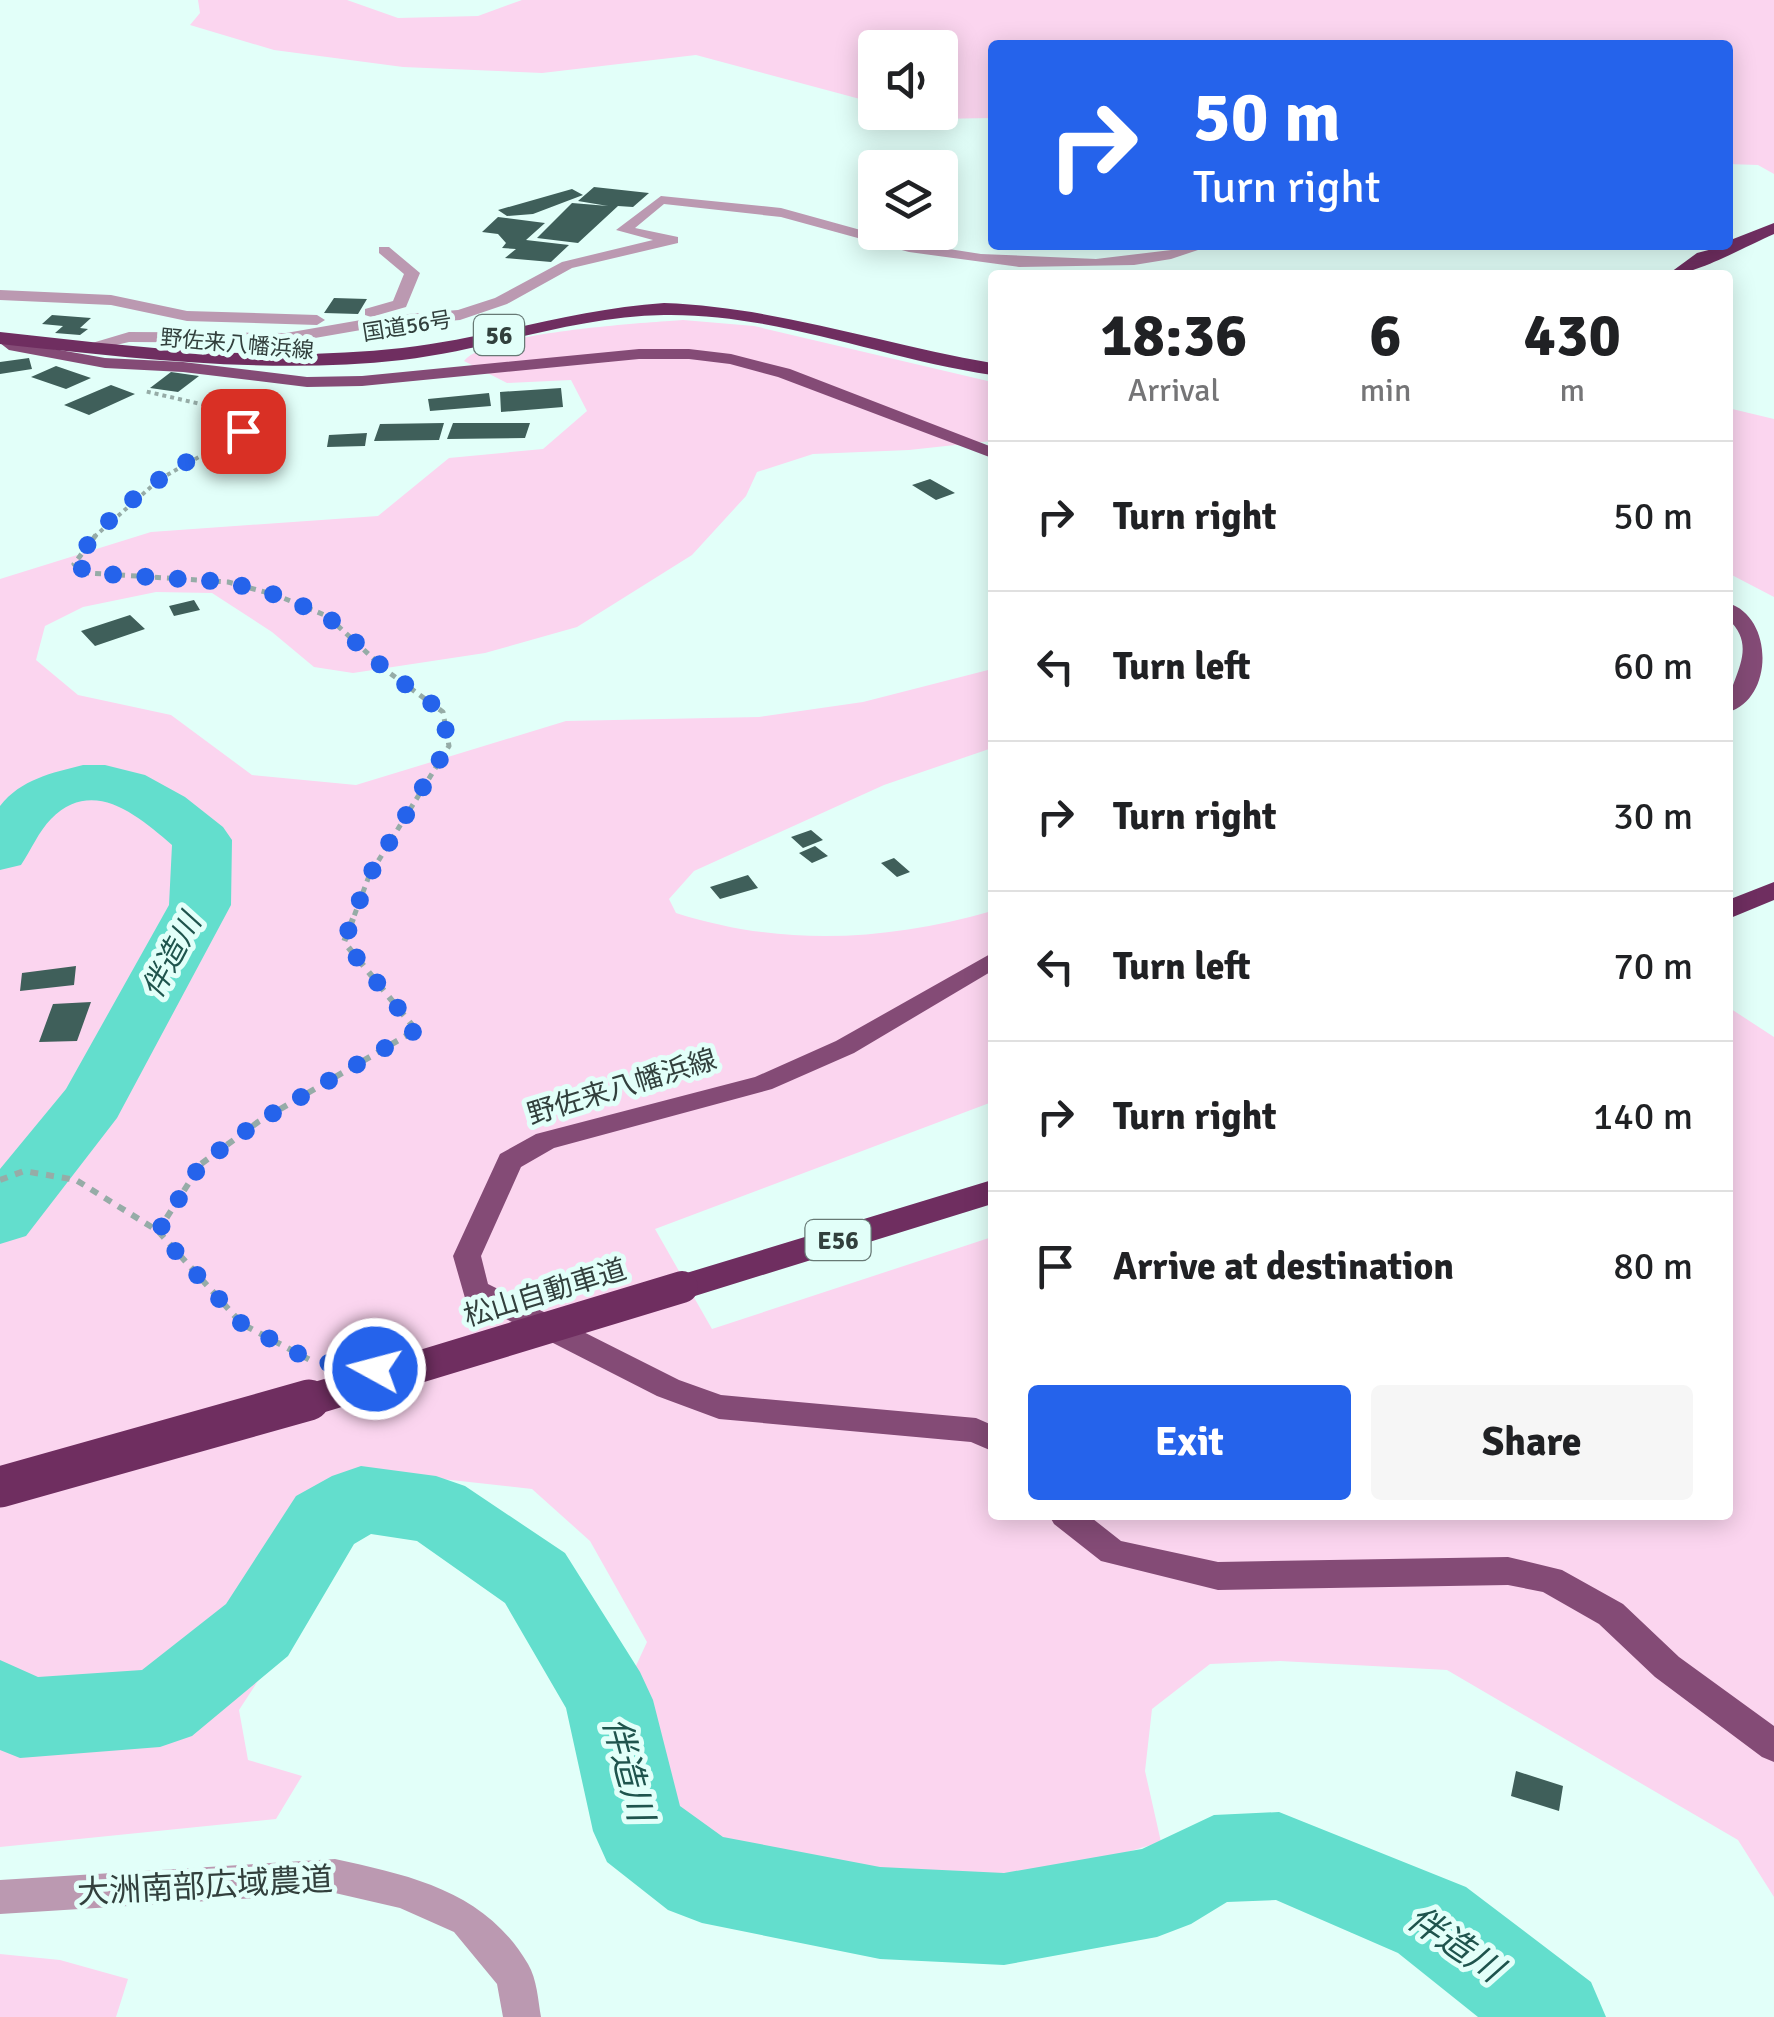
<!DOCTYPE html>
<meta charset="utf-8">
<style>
:root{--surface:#fff;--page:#f6f6f6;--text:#202124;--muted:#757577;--line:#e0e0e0;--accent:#2563eb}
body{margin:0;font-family:Signika,"Noto Sans JP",sans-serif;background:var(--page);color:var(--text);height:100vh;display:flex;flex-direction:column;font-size:38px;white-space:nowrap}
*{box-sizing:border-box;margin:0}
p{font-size:32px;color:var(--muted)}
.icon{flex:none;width:55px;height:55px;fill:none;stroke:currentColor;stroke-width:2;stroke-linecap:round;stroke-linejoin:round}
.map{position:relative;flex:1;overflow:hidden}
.panel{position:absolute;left:988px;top:270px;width:745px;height:1250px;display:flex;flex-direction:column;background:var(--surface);border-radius:10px;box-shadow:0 5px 25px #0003}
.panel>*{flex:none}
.hud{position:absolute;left:988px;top:40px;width:745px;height:210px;border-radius:10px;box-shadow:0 5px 25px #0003;background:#2563eb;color:#fff;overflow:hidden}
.controls{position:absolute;left:858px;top:30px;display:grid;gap:20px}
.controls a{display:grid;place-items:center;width:100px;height:100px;border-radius:10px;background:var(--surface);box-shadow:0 5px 25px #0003;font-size:50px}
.pin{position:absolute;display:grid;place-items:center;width:85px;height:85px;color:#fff;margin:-42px;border-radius:20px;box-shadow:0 5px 15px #0006}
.me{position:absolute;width:110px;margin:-55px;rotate:277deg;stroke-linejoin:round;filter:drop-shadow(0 0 8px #0008)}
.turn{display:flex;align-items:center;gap:35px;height:210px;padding:0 40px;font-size:45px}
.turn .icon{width:130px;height:130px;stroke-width:2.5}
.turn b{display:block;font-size:70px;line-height:85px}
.eta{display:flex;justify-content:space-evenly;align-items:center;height:170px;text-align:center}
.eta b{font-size:60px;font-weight:700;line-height:70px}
.primary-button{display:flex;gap:20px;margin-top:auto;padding:20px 40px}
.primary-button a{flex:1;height:115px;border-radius:10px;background:var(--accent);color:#fff;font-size:40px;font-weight:700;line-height:115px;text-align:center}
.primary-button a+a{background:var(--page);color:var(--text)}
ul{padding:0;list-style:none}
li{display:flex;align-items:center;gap:30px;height:150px;padding:0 40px;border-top:2px solid var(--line)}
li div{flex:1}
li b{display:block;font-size:38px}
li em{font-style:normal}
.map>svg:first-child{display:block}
</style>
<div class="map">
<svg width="1774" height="2017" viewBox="0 0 1774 2017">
<rect width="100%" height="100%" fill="#e2fff9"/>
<!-- green -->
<path fill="#fbd5ef" d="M198,0H347L398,18L478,16L522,0H1774V174L1758,165L1728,164V45H992V118L933,119L910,113L940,112V48H875V103L696,55L542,73L403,67L274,50L190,25L200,13Z
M683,320L754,326L992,382V441L909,450L813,454L757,472L746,496L692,555L577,627L485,653L353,673L314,667L272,632L212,593L156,592L83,607L45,626L36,660L78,695L171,715L252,775L356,785L566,721L759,717L863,702L992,669V748L884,785L694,871L669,899L676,913C783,947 886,941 992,911V1102L655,1229L712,1329L992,1237V1515H1728V1007L1774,1037V1897L1738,1840L1447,1670L1280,1661L1210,1664L1152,1709L1145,1771L1161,1842L982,1895L760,1872L644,1852L603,1830L592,1761L647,1642L590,1541L532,1489L433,1478L342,1552L239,1710L248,1760L302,1776L276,1819L0,1847V579L151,532L378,516L449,458L543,449L587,411L571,380L507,383L464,361C486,332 643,323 683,320Z
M1728,408L1774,419V597L1728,573Z
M0,1954L60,1960L128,1979L116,2017H0Z"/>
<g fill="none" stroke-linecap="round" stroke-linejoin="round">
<!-- river -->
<path fill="#63decd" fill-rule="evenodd" d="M83,765H105L145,775L185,797L223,827L232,840L231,905L117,1118L26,1236L0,1244V1169L66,1089L169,905L172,845C137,815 93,777 51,819C39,831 31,850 21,865L0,870V806C21,779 52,773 83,765Z
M361,1466L436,1476L465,1486L565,1553L640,1672L653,1700L680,1806L723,1837L880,1867L1004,1873L1142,1849L1214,1815L1279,1812L1466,1887L1591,1982L1606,2017H1478L1398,1953L1276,1900L1227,1902L1191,1924L1157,1937L1004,1965L880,1959L702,1923L668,1910L607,1862L593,1831L566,1708L505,1603L417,1541L371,1534L354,1544L288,1656L192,1736L160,1747L20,1758L0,1750V1660L38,1677L142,1670L226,1604L296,1496L332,1476Z"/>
</g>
<!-- building -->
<path fill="#3f5f5a" d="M594,187L649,193L633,207L618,206L578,243L537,238L572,203L608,206L578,201Z
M572,189L583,195L533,214L507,216L498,210Z
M498,217L545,223L526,240L569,245L551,262L505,258L516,249L502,248L506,243L498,234L482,232Z
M334,298L367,299L358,314L324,313Z
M52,315L91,318L80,328L88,329L80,335L55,333L63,326L42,324Z
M29,358L32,369L0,374V362Z
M56,366L91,378L66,389L31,377Z
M171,372L199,376L178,392L150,388Z
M111,385L135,394L89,415L64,405Z
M561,388L563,407L501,412L500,392Z
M489,393L491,406L430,411L428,399Z
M444,423L439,440L374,441L380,424Z
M453,423H530L525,438L447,439Z
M367,433L365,446L327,447L329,435Z
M930,479L955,493L936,500L912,485Z
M194,600L200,610L174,616L169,606Z
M130,615L145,629L95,646L81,631Z
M811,830L823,840L803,848L791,837Z
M815,846L828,856L812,863L799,853Z
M894,858L910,872L897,877L881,863Z
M748,875L758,888L720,899L710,887Z
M76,966L74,985L20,991L22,973Z
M91,1002L77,1041L39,1042L53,1004Z
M1516,1771L1563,1786L1559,1811L1511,1796Z"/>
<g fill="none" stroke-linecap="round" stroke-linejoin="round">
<!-- path-far2 -->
<path stroke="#96aca7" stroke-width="4" stroke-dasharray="4 4" stroke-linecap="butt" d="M94,537L160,479L266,419L144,391"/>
<!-- path-far1 -->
<path stroke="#96aca7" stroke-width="5" stroke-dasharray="6 6" stroke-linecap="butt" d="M96,535L74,564L89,573L228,582L276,595L327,616L387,671L443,712L449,746L369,876L353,919"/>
<!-- path -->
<path stroke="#96aca7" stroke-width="6" stroke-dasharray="8 8" stroke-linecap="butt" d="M0,1180L24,1171L76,1180L158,1231L242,1324L312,1361
M158,1231L201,1164L258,1122L416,1030L344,942L354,916"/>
<!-- minor -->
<path fill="#bb99b1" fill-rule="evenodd" d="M661,196L781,208L904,242L981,254L1096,259L1213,245L1171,259L1134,265L1019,267L909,252L781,217L664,204L635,228L678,237V243L572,268L507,304L460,320L384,326L286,343L129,342L90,351L82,346L129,332L286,333L384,316L458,310L495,298L562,262L653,240L616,230Z
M379,247H389L420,273L406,307L371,317L365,315V309L393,301L404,274L379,253Z
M0,290L111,295L187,311L317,315L325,320L317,325L187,321L111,305L0,300Z
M335,1859C412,1876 485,1891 528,1964C537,1979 538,2000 541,2017H503L497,1984L454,1932L400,1908L335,1893L0,1914V1880Z"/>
<!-- major -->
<path fill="#844b76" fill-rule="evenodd" d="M0,334L10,335L20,343L105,358L183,362L307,377L362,376L639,349H689L731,354L790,369L992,447V458L778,377L730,364L689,359H639L362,386L307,387L183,372L105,368L9,350L0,343Z
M1728,603C1774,617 1774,699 1728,712C1726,680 1762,650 1728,619Z
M992,953V971L854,1053L772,1089L554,1148L521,1167L481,1256L488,1284L679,1380L721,1395L976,1418L992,1425V1451L971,1442L719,1419L657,1396L465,1298L453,1256L500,1154L536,1134L755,1077L836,1041Z
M1049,1515H1088L1121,1541L1218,1562L1508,1557L1562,1570L1623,1604L1679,1657L1774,1726V1762L1762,1757L1655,1677L1599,1624L1543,1592L1508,1585L1218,1590L1101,1561L1054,1524Z"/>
<!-- highway -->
<path fill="#6f2e60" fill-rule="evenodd" d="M1774,223V234C1744,247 1696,275 1667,275L1697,253L1728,245V241Z
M664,303C776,307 882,344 992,363V375C883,359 776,313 664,315C575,316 490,350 402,360C268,375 133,358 0,344V332C133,347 268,363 402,348C490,338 575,309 664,303Z
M1774,882V900L1728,919V900Z
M992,1180V1204L682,1300L670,1296L665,1287L670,1278Z"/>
<!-- highway-bridge-far1 -->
<path stroke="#6f2e60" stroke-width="32" d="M300,1403L682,1287"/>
<!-- highway-bridge -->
<path stroke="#6f2e60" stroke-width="41" d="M0,1487L309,1400"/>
</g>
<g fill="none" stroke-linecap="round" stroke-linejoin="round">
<!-- route -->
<path stroke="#2563eb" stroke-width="18" stroke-dasharray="0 32.4" d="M243,431C181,462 112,504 74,564L89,573L228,582L276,595L327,616L387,671L443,712L448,746L369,876L344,942L416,1030L258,1122L201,1164L158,1232L242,1324L312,1361L375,1369"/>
</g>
<g text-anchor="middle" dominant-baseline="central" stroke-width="10" stroke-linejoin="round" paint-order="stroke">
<!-- far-street labels -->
<g font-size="22" fill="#32403d" stroke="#e2fff9">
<text transform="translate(407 326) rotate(-9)">国道56号</text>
<text transform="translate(237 344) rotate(5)">野佐来八幡浜線</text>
</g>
<!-- shield labels -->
<g fill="#e2fff9" stroke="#677975" stroke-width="2.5">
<rect x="474" y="315" width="50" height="40" rx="8"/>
<rect x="805.5" y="1220" width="65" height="40" rx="8"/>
</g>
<g font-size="25" font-weight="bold" fill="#32403d">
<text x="499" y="335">56</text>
<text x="838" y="1240">E56</text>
</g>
<!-- street labels -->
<g font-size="28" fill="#32403d" stroke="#e2fff9">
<text transform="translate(622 1087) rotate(-17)">野佐来八幡浜線</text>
<text transform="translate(545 1293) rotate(-17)">松山自動車道</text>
</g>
<!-- water labels -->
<g font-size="30" font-style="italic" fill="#1f544d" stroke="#e2fff9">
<text transform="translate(172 956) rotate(-62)">伴造川</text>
</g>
<!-- near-street labels -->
<g font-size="32" fill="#32403d" stroke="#e2fff9">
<text transform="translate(205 1886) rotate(-3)">大洲南部広域農道</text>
</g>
<!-- near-water labels -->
<g font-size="35" font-style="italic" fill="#1f544d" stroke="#e2fff9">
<text transform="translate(628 1769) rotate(75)">伴造川</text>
<text transform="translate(1455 1944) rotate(34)">伴造川</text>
</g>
</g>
</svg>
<div class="controls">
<a><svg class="icon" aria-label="sound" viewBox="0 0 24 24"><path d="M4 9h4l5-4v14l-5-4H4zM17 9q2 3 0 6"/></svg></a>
<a><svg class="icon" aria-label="layers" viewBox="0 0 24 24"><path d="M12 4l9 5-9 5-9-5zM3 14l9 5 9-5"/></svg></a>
</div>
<div class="pin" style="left:243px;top:431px;background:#d93025"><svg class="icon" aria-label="arrive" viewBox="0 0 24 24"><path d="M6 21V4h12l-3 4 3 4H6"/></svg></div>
<svg class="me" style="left:375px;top:1369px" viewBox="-20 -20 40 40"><circle r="17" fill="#2563eb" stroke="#fff" stroke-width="3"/><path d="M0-11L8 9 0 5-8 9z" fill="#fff"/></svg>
<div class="hud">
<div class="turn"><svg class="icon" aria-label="right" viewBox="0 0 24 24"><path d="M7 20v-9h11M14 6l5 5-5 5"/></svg><div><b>50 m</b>Turn right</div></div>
</div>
<section class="panel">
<div class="eta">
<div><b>18:36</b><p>Arrival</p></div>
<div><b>6</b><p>min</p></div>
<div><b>430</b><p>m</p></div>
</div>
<ul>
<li><svg class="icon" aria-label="right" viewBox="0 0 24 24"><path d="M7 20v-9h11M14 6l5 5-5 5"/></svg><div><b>Turn right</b></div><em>50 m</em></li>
<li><svg class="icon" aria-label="left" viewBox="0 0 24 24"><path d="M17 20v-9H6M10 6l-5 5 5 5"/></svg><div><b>Turn left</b></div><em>60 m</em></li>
<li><svg class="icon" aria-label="right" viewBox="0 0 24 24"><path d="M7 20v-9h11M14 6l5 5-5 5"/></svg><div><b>Turn right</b></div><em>30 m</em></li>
<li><svg class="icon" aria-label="left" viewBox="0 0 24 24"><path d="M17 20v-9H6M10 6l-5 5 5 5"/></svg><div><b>Turn left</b></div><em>70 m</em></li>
<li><svg class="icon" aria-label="right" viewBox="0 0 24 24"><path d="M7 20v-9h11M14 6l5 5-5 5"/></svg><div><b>Turn right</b></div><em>140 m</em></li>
<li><svg class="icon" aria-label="arrive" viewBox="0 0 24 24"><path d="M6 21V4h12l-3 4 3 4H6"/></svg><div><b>Arrive at destination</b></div><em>80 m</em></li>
</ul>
<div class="primary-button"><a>Exit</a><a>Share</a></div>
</section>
</div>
